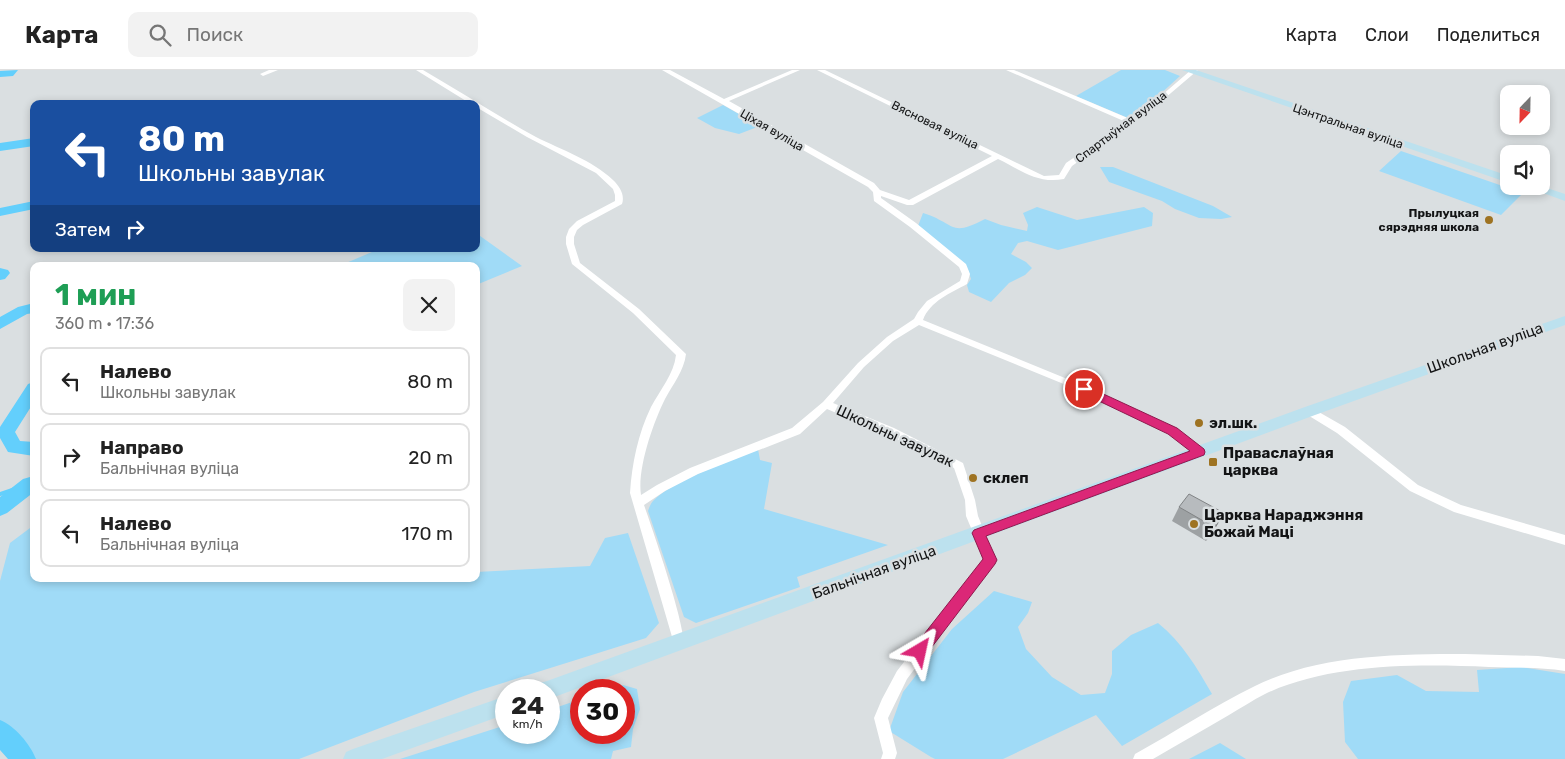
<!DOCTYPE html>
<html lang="ru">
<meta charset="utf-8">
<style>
:root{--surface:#fff;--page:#f2f2f2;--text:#222;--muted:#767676;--line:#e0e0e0}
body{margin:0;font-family:Rubik,sans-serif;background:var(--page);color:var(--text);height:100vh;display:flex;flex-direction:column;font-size:19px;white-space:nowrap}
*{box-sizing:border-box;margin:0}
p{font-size:16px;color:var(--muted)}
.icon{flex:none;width:28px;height:28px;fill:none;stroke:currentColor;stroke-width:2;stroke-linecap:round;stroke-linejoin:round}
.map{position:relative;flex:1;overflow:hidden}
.sheet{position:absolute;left:30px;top:192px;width:450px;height:320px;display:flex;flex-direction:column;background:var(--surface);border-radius:10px;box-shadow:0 2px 8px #0003}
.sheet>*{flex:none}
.hud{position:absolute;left:30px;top:30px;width:450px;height:152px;border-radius:10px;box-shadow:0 2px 8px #0003;background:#1a4fa0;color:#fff;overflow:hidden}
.needle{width:32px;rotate:202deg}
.buttons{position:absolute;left:1500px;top:15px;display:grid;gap:10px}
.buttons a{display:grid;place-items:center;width:50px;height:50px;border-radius:10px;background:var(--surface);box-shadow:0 2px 8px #0003;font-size:25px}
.speed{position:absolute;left:495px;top:609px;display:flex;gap:10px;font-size:25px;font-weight:700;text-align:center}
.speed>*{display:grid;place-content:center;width:65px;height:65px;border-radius:50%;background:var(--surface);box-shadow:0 2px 8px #0003;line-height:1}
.speed small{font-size:12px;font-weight:400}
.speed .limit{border:8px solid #d22;background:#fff;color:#111}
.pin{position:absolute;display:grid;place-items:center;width:42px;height:42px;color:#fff;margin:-21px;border:2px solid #fff;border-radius:50%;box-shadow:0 1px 5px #0007}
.me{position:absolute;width:55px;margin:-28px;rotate:36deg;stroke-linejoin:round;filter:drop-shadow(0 0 4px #0008)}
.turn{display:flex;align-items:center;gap:18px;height:105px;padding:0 25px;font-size:22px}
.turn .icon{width:65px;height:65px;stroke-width:2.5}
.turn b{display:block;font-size:35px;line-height:42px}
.then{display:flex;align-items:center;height:48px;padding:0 25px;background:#0003;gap:10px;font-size:19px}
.round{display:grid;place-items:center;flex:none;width:52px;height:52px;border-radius:10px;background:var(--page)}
.summary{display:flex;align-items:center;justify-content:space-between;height:85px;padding:0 25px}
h1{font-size:30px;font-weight:700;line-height:38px;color:#1e9e55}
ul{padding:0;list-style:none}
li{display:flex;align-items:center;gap:15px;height:68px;margin:0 10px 8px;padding:0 15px;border:2px solid var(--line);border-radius:10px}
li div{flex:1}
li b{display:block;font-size:19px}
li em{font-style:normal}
header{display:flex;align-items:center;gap:30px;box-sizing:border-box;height:70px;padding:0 25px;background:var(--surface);border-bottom:1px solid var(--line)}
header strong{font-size:24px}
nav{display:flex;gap:28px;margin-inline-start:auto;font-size:18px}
.search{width:350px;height:45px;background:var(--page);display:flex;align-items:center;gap:12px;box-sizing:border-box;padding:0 18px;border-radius:10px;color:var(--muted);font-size:19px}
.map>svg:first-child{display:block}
</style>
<header>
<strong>Карта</strong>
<div class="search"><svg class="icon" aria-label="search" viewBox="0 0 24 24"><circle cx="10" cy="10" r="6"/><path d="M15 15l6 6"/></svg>Поиск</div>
<nav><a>Карта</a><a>Слои</a><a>Поделиться</a></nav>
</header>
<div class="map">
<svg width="1565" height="689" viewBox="0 0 1565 689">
<rect width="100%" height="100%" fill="#dadfe1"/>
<!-- green -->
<path fill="#a0dbf7" d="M1121,0H1165L1180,6L1145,38L1128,48L1076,26Z
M723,35L760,56L739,64L715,58L697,48Z
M1401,81L1523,123L1501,145L1379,101Z
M1100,97H1113L1213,136L1232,147L1221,149L1199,148L1175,139L1162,131L1109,112Z
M1037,137L1077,150L1144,137L1153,143L1152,156L1058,180L1027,171L1018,173L1011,184L1026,192L1032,198L1025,205L1009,213L991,232L969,222L967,215L971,209L968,200L918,156L923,143C956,153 949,168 985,149L1001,155L1027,161L1028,155L1023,143Z
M476,163L522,196L476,215V196H339L379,179H476Z
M758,379L760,390L772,393L764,439L888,475L797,507L800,517L696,553L684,547L648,441C649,438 651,433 653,431C670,412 733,389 758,379Z
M34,455V509H476V502L590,496L605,468L628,463L659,553L646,568L474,622L299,689H34L0,651V511L10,473Z
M994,521L1032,532L1028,543L1018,557L1026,579L1052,607L1081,625L1105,623L1112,604V581L1131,565L1158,553C1182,572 1197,598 1212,624L1122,676L1096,645L1003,689H935L931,687L889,661L903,622L952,559Z
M1521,597L1565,604V689H1358L1345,672L1343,632L1351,611L1397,605L1426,621L1479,622L1477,600Z
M623,615L637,619L640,639L633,659L631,677L613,681L611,689H400L506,655V662H549V640L581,629V662H624V620H608Z
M1220,673L1246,689H1189Z"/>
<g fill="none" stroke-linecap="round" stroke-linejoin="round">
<!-- stream -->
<path stroke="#63cffc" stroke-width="4" d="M0,424L30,414"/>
<!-- river -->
<path fill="#63cffc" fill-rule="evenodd" d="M18,0L13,6L0,7V1Z
M34,68V76L0,81V73Z
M34,131V139L0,146V138Z
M0,198L8,200L10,203L5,209L0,210Z
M34,233V243L27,244L0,259V247L18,237Z
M34,312V332L15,362L20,371L34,372V386L8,382L0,368V357L28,314Z
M30,407L34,408V422L7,443L0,446V427L23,409Z
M0,650C15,656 30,674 36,689H8L0,680Z"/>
<!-- street -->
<path fill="#fff" fill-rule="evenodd" d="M269,0H278L263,6L260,4Z
M416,0H423C461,22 498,46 536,67C562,80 592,90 613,110C620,117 625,125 622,134L583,155L577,160L574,167V174L580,193L639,239L686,284C684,301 673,314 665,329C653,353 637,399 641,425L657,415L690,398L792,358L823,332L858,293L887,267L914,249L918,242L927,231L960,211L962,204L959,197L910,157L874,131L873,122L868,117L662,0H670L724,29L792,0H800L729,31L874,113L880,120L909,130L992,86L817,0H825L1044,106L1059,105L1066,93L1126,52L1006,0H1014L1130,49L1147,38L1191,0H1198L1151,40L1072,96L1064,109C1037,114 1021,100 998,89L913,135H907L881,126V128L916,153L966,194L970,204L967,214C951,223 930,231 923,250L1104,324L1176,358L1205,382L1204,385H1196L1168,364L1098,328L919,255L893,271L864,297L833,333L894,358L963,393L975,430L978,446L996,490L907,609L888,648L897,683L895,689H881L883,683L874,648L882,629L897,601L984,489L966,446L965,430L954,398L886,364L827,339L800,364L698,404L665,421L644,435C651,455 689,564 683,577L679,579L675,577L630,423C632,393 638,364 651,337C660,320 674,304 676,285L633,243L572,194L566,174V167L569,159L577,151L615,131V125L613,119L596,103L527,67L476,37V34H471Z
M1310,337L1345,357L1418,415L1461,435L1565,465V475L1454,442L1410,421L1337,363L1306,344L1305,341L1306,338Z
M1465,584L1538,586L1565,589V601C1540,597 1515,598 1489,597C1418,594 1331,593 1265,624C1253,630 1241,638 1229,645C1204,660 1178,674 1153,689H1133L1135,684C1175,662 1214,636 1255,616C1318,585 1395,584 1465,584Z"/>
<!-- secondary -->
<path fill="#bce1ee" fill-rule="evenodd" d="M1182,0H1196L1509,106V113Z
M1524,116H1541L1565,124V131Z
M1565,246V255L1315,345L549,629V620H537L540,613L547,611L1305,337Z
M506,626V644L382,689H343L346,682L353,679Z"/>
</g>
<!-- wall -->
<path fill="#9da1a3" d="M1179,437L1224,443L1216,457L1206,471L1172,451Z"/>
<!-- shaded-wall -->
<path fill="#808385" d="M1224,443L1216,457L1206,471L1214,457Z"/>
<!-- building -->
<path fill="#b7bbbe" stroke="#808385" d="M1189,424L1224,443L1214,457L1179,437Z"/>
<!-- route -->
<path fill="#db2777" stroke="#8e194d" d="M1084,315L1177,358L1204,379L1205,382L1204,385L986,466L997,490L995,494L925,586L920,588L914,586L912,581L914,577L983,489L972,463L974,460L1190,381L1168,364L1080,322L1078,319Z"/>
<!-- markers -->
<g fill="#9e7322" stroke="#dadfe1" stroke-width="2">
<circle cx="1489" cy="150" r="5"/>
<circle cx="1199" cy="353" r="5"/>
<rect x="1208" y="387" width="10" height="10" rx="2.5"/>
<circle cx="973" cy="408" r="5"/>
<circle cx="1194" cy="454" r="5"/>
</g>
<g text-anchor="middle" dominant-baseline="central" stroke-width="5" stroke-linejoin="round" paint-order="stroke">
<!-- far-street labels -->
<g font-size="12" fill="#131415" stroke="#dadfe1">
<text transform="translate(935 55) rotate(26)">Вясновая вуліца</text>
<text transform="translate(1348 56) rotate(19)">Цэнтральная вуліца</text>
<text transform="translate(1121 57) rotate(-37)">Спартыўная вуліца</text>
<text transform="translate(772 60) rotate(30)">Ціхая вуліца</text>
</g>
<!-- far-poi labels -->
<g font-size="12" font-weight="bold" fill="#131415" stroke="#dadfe1" text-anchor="end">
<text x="1479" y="143">Прылуцкая<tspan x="1479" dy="14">сярэдняя школа</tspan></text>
</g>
<!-- street labels -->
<g font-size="15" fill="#131415" stroke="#dadfe1">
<text transform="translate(1485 278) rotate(-20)">Школьная вуліца</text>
<text transform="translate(895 366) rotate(25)">Школьны завулак</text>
<text transform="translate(874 502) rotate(-20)">Бальнічная вуліца</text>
</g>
<!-- poi labels -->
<g font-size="15" font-weight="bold" fill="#131415" stroke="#dadfe1" text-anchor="start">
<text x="1209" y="353">эл.шк.</text>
<text x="1223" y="383">Праваслаўная<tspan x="1223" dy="17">царква</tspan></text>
<text x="983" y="408">склеп</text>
<text x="1204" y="445">Царква Нараджэння<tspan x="1204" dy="17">Божай Маці</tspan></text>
</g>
</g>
</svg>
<div class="buttons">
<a><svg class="needle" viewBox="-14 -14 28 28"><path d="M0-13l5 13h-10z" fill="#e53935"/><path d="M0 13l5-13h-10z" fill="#767676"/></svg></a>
<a><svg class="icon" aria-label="sound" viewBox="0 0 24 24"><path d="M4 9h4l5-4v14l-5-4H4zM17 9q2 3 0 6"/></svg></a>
</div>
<div class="speed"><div>24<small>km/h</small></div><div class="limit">30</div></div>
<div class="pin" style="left:1084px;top:319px;background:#d93025"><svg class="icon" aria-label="arrive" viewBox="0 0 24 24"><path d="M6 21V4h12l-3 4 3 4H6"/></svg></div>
<svg class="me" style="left:920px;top:581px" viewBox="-20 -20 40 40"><path d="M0-17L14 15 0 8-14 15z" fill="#db2777" stroke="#fff" stroke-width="4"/></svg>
<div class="hud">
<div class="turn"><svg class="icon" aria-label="left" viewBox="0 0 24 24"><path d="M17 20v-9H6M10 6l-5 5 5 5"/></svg><div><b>80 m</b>Школьны завулак</div></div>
<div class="then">Затем<svg class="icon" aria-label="right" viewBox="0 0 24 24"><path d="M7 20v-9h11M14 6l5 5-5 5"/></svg></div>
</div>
<section class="sheet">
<div class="summary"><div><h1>1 мин</h1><p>360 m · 17:36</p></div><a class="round"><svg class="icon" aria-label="close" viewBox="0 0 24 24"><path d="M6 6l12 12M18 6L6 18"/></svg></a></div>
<ul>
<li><svg class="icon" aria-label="left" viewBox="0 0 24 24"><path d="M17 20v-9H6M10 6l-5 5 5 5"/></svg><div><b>Налево</b><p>Школьны завулак</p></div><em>80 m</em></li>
<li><svg class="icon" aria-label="right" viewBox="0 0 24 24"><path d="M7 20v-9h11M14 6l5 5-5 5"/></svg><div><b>Направо</b><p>Бальнічная вуліца</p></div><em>20 m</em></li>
<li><svg class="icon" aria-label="left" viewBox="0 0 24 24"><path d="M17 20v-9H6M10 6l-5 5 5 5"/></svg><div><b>Налево</b><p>Бальнічная вуліца</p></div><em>170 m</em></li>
</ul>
</section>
</div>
